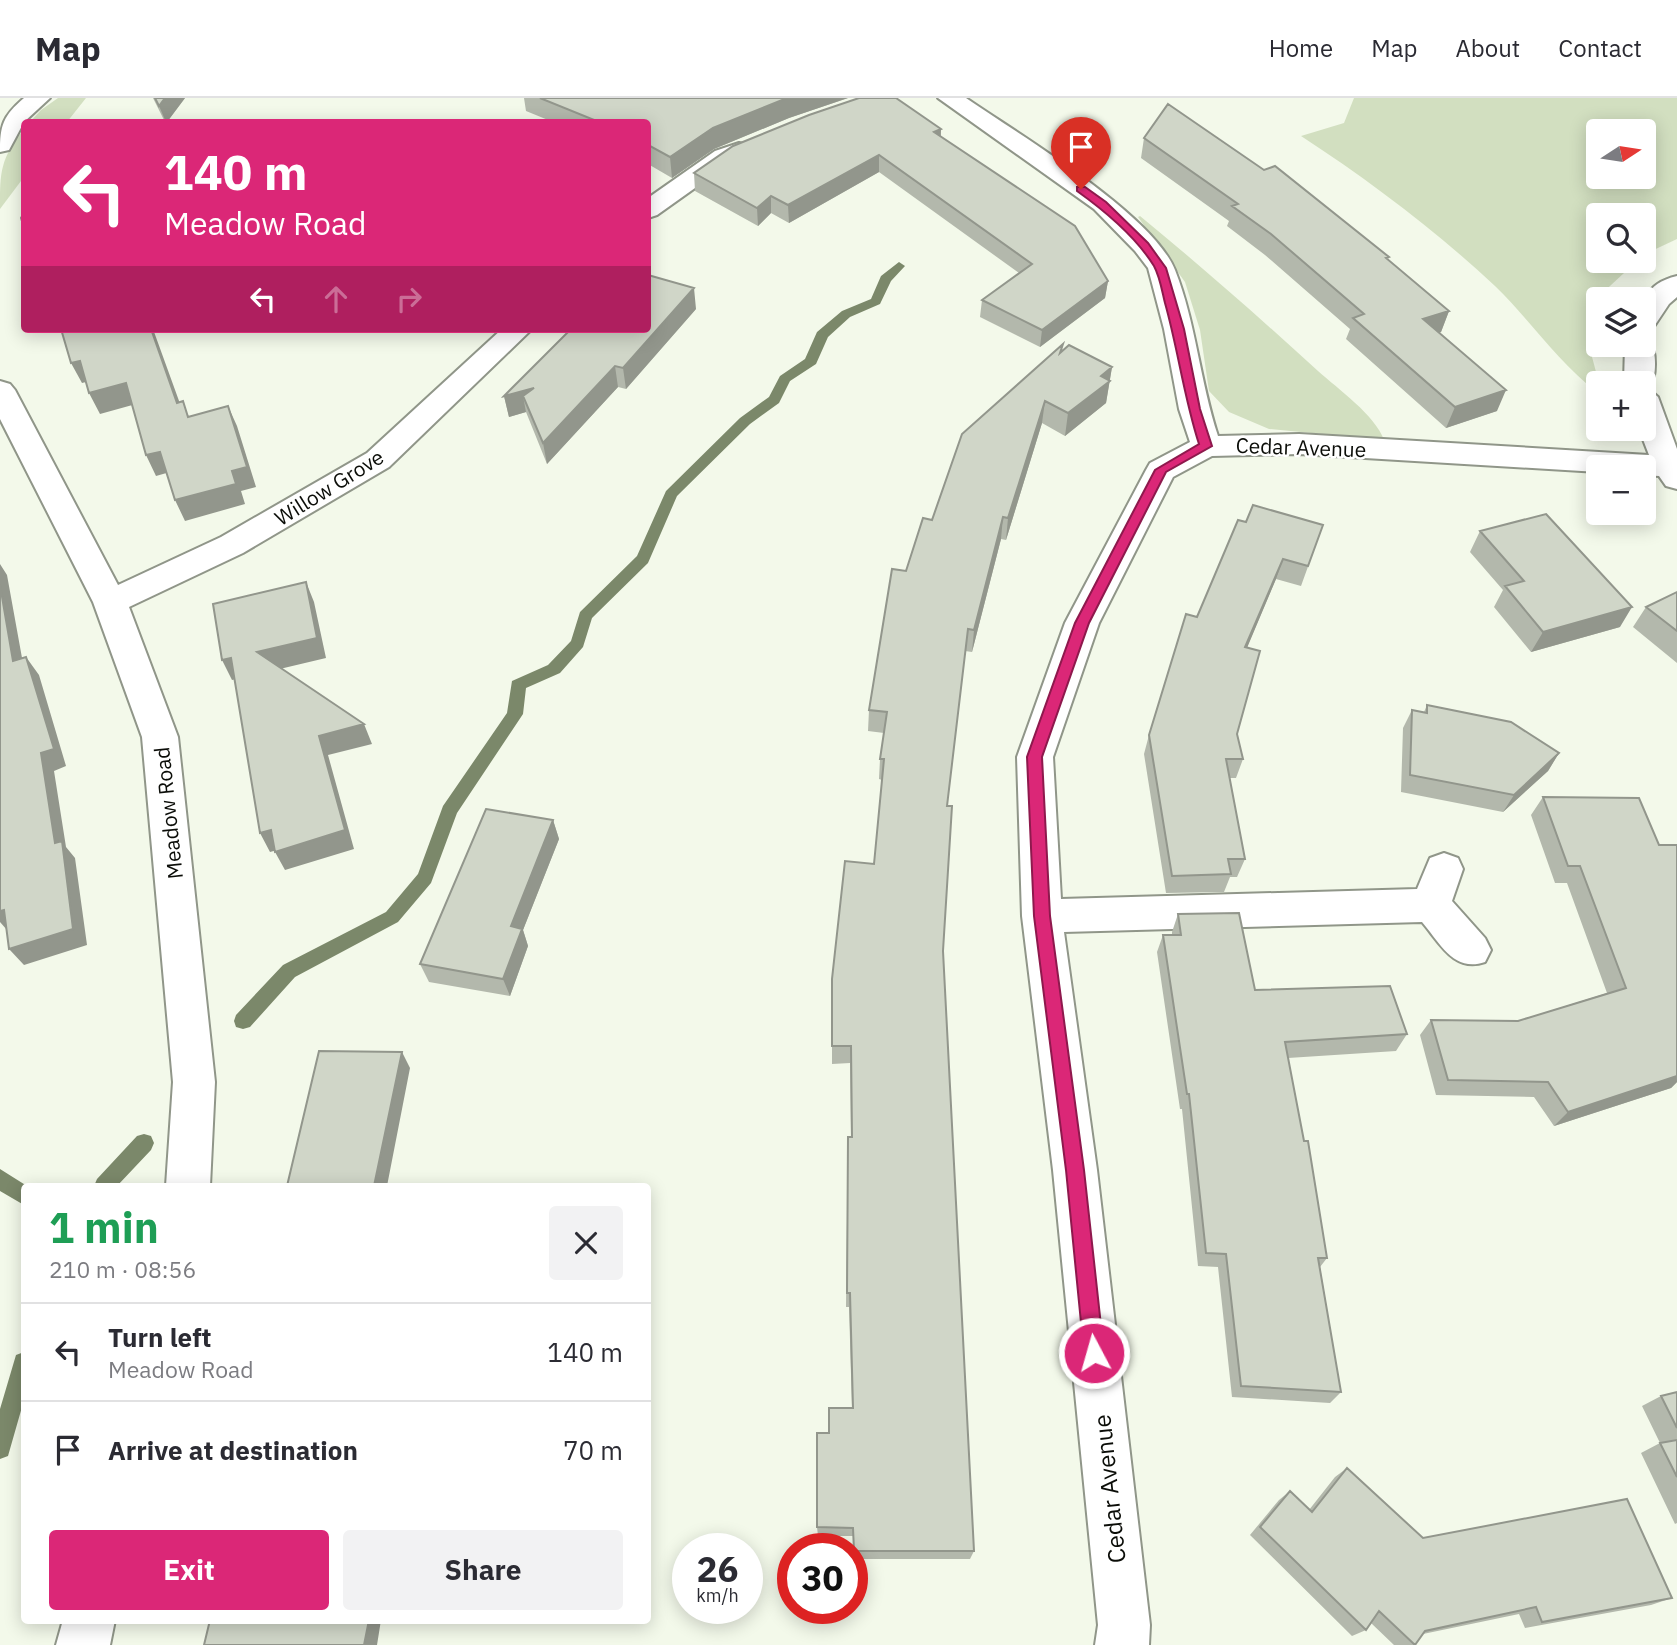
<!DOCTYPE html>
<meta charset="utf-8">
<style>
:root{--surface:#fff;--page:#f2f2f3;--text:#2b2b33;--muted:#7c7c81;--line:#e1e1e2;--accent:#db2777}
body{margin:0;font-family:"IBM Plex Sans",sans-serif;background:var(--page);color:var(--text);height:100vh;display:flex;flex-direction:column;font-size:26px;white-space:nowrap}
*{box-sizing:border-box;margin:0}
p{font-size:23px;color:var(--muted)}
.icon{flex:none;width:38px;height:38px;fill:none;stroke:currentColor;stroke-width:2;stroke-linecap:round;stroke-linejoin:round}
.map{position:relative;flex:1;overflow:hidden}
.sheet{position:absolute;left:21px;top:1085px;width:630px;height:441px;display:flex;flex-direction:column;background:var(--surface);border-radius:7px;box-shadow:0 4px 18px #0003}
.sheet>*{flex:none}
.top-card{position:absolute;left:21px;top:21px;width:630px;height:214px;border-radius:7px;box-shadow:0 4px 18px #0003;background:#db2777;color:#fff;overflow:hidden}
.needle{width:46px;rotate:78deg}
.buttons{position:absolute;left:1586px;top:21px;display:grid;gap:14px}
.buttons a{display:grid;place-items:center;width:70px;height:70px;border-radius:7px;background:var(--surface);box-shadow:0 4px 18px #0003;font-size:35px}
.speed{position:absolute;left:672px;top:1435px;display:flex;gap:14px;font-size:35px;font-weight:700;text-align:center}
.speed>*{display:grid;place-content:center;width:91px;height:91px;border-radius:50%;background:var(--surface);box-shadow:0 4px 18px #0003;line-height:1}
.speed small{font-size:18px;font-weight:400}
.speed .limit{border:10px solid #d22;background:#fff;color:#111}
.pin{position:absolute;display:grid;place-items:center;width:60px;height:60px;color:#fff;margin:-72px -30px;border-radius:50% 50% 50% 0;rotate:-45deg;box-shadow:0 0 7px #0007}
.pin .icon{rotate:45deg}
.me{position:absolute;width:77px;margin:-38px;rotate:354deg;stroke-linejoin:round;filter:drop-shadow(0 0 5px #0008)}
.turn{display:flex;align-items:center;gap:24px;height:147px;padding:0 28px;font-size:32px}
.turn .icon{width:91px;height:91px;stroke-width:2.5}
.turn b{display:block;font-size:49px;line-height:60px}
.lanes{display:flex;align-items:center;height:66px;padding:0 28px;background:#0003;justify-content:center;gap:35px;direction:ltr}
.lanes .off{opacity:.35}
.round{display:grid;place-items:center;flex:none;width:74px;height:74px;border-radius:7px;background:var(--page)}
.head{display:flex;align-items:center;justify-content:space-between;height:119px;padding:0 28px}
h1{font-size:42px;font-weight:700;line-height:52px;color:#1e9e55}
.cta{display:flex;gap:14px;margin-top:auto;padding:14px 28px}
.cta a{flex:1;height:80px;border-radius:7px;background:var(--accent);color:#fff;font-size:28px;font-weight:700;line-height:80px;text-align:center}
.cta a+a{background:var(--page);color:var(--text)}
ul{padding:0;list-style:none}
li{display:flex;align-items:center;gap:21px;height:98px;padding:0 28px;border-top:2px solid var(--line)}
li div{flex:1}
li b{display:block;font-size:26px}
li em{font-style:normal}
header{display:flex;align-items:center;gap:42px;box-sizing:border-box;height:98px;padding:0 35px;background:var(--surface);border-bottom:2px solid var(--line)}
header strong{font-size:33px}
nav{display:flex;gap:38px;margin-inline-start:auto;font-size:24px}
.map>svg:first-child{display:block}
</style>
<header>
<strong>Map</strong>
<nav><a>Home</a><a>Map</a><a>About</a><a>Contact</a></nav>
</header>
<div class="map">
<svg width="1677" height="1547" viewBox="0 0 1677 1547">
<rect width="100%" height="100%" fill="#f3f9ea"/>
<!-- green -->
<path fill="#d2dfc0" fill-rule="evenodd" d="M58,0H86L67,24H30L41,12Z
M1354,0H1677V141L1643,157V117H1598V163H1637L1597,200L1588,244L1599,285L1598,295C1558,264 1531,223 1495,188C1435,132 1370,83 1301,38L1344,25ZM1643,33V79H1598V33Z
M24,31V79L0,111C0,74 0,61 24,31Z
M1140,118C1201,168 1260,220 1318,273C1338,291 1375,317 1384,342L1269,331L1229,314L1209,293L1200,232L1185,184L1138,119Z"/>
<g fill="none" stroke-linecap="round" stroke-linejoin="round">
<!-- stream -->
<path fill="#7b886a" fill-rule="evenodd" d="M899,164L905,168L891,183L880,206L850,219L828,239L816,266L790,283L779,305L750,326L677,398L648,465L592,520L583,549L560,575L526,590L523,616L457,715L431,785L398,824L295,879L250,929L243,931L236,929L234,923L236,917L283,867L386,814L418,776L443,708L507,615L512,583L548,567L571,543L580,514L637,458L666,393L740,320L769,299L780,278L805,261L817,234L842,213L871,201L881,178Z
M144,1036L151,1038L154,1045L151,1052L117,1088H94L97,1081L137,1038Z
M0,1071L27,1088H24V1107L0,1093Z
M24,1254V1302L8,1358L0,1361V1311L16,1257Z"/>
<defs>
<path id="minor" d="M24,0H50L24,24L9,52L0,54C0,27 3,18 24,0Z
M938,0H966C1018,36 1152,115 1175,172C1196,225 1200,284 1218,338L1299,336L1649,357L1639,331H1643V285H1624L1625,247H1643V239L1649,241C1657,252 1657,280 1649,291L1658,299L1677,351V391L1666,388L1659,378L1643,377V369H1598V374L1299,356L1212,358L1173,379L1099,525L1053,659L1061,801L1417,791L1430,760L1444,755L1458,760L1463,771L1452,803L1485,840L1491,852L1485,864C1454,875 1440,845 1422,824L1064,834L1097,1072L1150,1527L1149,1547H1095L1098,1527L1053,1072L1022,818L1017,659L1065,525L1146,372L1150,365L1190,344L1179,311L1164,231L1148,170L1135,153L1094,111Z
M739,45L748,47L751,52L748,57L733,63L657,117L648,120V100L715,53Z
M1677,178V199L1669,206L1653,230L1643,232C1643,203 1644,186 1677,178Z
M502,231H532L389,369L243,455L129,509L178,639L215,984L210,1088H166L173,984L142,639L93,504L0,321V283L10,286L15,292L118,487L221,439L367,355Z
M63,1522H115L110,1547H56Z"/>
</defs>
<!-- minor casing -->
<use href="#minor" stroke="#909689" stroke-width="4"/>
<!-- minor -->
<use href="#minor" fill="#fff" fill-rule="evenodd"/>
</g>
<!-- wall -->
<path fill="#b3b8ac" d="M153,0H185L167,24H165Z
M524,0H848L789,20L714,51L672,80L648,66V24H553L526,13Z
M941,31V38L1108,183L1105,200L1040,249L980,219L982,202L1019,175L879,74L789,125L771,115L758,128L695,93L694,75Z
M1144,40L1389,159L1388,162L1449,213L1441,234L1439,235L1497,313L1446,330L1346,241L1350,231L1265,157L1227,128L1229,123L1141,60Z
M696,211L626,291L618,289L547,366L526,314L509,319L504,298Z
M1063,246L1061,253L1112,269L1106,305L1065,338L1042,325L1006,442L1001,441L972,554L965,553L947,708L943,853L974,1453L970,1461H853V1438H818L817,1429L829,1335L852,1310L849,1209H846L848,1039H851L850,965L832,966V881L874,766L882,682L879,681L880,661L884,635L868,633L869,612L906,473L932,422Z
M1323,427L1301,488L1276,481L1247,549L1237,636L1243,661L1236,680H1229L1245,761L1237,779H1230L1224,794L1166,795L1144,656L1149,637L1197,519Z
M1480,433L1620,529L1531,554L1494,509L1503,492L1470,454Z
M1677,494V565L1633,529L1646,509Z
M1427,607L1559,655L1548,673L1503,714L1401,694L1403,630L1412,612L1424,614Z
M1543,699L1659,747H1677V984L1671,990L1554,1028L1534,999L1436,997L1420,937L1431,922L1518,923L1607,895L1567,785H1555L1531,717Z
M553,722L559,741L523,832L528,848L510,898L429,884L420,866Z
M1178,816L1255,892L1407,936L1396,953L1288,960L1327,1160L1320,1169L1341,1294L1330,1305L1232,1299L1218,1169L1198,1168L1182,1011H1180L1157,854L1163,837H1172V834Z
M1677,1294V1425L1675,1426L1641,1355L1660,1345L1642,1308L1661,1298Z
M1347,1370L1423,1440L1672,1500L1651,1507L1525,1530L1519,1516L1423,1536L1415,1547H1394L1371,1525L1366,1532L1352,1538L1250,1437L1279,1402L1290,1393L1309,1412L1335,1379Z"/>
<!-- shaded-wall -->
<path fill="#92968c" d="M165,0H185L167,24H166L159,8Z
M787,0H848L789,20L714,51L672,80L670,59L713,30Z
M941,31L940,49L934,34Z
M879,57V74L789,125L788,107Z
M771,98V115L758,128L757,110Z
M1108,183L1105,200L1040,249L1042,232Z
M694,190L696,211L626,291L623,270Z
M1449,213L1441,234L1415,242L1423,221Z
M151,231H153L187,325L177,305Z
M80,263L90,283L82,285L71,265Z
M615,268L618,289L547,366L543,345Z
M1112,269L1106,305L1065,338L1068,315L1101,278Z
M126,285L136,306L100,316L89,295Z
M534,290L523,298L526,314L509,319L504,298Z
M1506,292L1497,313L1446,330L1455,309Z
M1045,303L1042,325L1006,442L1008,420Z
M228,308L237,328L256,389L241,393L245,406L185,423L175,402L232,373Z
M160,354L170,374L156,378L146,357Z
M1003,419L1001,441L972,554L974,532Z
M1283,461L1276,481L1239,569L1245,549Z
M0,466L7,477L26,582L13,563L0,487Z
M306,484L314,504L326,560L267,574L257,554Z
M1632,509L1620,529L1531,554L1543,534Z
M26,559L39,577L66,668L54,673L66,749L75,760L87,847L24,867L9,851L55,745Z
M231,560L241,580L232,582L222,562Z
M364,626L372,646L328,657L354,751L285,772L275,754L319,638Z
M1559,655L1548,673L1503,714L1514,697Z
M553,722L559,741L523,832L528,848L510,898L503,881L511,828Z
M271,732L281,751L270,754L260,735Z
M4,812L7,832L0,824V813Z
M402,954L410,970L387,1088H374Z
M1677,978V984L1671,990L1554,1028L1568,1014Z
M369,1522H381L377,1547H364Z"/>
<!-- building -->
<path fill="#d0d6c8" stroke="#92968c" stroke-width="2" d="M155,0H165L159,8Z
M540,0H787L713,30L670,59L648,47V24H599Z
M859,0H896L941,31L934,34L1075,128L1108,183L1042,232L982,202L1032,166L879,57L788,107L771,98L757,110L694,75L733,48L809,17Z
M1168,6L1264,72L1275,68L1389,159L1386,160L1449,213L1423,221L1506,292L1455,309L1353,220L1364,216L1271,136L1232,108L1238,106L1144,40Z
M24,115V130L21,120Z
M648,177L694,190L623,270L615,268L543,345L523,298L534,290L504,298L571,231H648Z
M61,231H151L177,305L183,303L188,319L228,308L247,369L232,373L236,386L175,402L160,354L146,357L126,285L89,295L80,263L71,265Z
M1063,246L1060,255L1069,247L1112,269L1101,278L1110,283L1068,315L1045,303L1008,420L1003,419L974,532L968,531L947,708H952L943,853L974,1453H854L853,1430L817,1429V1335H829V1310H853L850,1195H847L848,1039H852L851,948H832V881L845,763L874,766L884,661H880L887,614L869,612L892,471L906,473L923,420L932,422L962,336Z
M1253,407L1323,427L1308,468L1283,461L1245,549L1260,553L1237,636L1243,661H1226L1245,761H1228L1231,776L1172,778L1149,637L1186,516L1197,519L1238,422L1246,424Z
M1546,416L1632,509L1543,534L1505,488L1524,483L1480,433Z
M306,484L317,540L257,554L364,626L319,638L345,732L275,754L271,732L260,735L231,560L222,562L213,506Z
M0,487L13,563L26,559L54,651L41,655L55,745L62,743L73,831L9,851L4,812L0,813Z
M1677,494V533L1646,509Z
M1427,607L1511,624L1559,655L1514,697L1410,677L1412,612L1427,615Z
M1543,699L1639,700L1659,747H1677V978L1568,1014L1548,984L1448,982L1431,922L1518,923L1626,890L1580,768H1568Z
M486,711L553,722L511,828L522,831L503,881L420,866Z
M1239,815L1255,892L1390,888L1407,936L1285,944L1304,1043H1308L1327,1160H1318L1341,1294L1241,1288L1226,1156L1206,1155L1189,996H1187L1163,837H1181L1178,816Z
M319,953L402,954L374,1088H287Z
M1677,1294V1330L1661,1298Z
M1677,1342V1379L1660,1345Z
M1347,1370L1423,1440L1627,1401L1672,1500L1542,1524L1536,1509L1425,1533L1415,1547L1379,1513L1366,1532L1260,1429L1290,1393L1312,1414Z
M210,1522H369L364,1547H204Z"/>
<!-- route -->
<path fill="#db2777" stroke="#8e194d" stroke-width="2" d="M1077,89H1085L1106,104L1148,145L1166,170L1184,231L1200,311L1212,348L1166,374L1089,525L1042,659L1050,818L1084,1072L1104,1255L1101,1262L1094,1265L1087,1262L1084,1255L1066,1072L1034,818L1027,659L1075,525L1155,372L1199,346C1184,300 1178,251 1165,205C1162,193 1160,179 1154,168C1136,139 1105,113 1077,93Z"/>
<g text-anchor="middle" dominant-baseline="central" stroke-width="5" stroke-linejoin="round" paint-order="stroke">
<!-- street labels -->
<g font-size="21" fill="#0b0d08" stroke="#fff">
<text transform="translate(1301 349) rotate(2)">Cedar Avenue</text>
<text transform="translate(329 389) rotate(-32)">Willow Grove</text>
<text transform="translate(168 715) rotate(-96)">Meadow Road</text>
</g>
<!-- near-street labels -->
<g font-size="24" fill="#0b0d08" stroke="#fff">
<text transform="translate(1109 1391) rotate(-96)">Cedar Avenue</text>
</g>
</g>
</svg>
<div class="buttons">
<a><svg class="needle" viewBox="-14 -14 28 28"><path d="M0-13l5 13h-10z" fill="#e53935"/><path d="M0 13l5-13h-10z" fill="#7c7c81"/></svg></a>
<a><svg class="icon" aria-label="search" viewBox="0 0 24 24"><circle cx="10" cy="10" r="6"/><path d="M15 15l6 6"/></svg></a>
<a><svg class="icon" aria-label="layers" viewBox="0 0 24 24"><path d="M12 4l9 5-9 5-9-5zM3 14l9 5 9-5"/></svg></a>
<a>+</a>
<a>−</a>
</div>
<div class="speed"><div>26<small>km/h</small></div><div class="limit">30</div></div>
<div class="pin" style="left:1081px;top:91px;background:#d93025"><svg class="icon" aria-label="arrive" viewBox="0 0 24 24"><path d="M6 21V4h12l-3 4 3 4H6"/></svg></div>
<svg class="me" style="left:1094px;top:1255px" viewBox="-20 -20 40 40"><circle r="17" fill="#db2777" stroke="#fff" stroke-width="3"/><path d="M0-11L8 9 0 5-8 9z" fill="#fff"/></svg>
<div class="top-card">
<div class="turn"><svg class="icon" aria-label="left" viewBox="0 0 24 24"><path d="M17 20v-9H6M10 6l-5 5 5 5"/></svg><div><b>140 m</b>Meadow Road</div></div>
<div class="lanes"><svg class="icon" aria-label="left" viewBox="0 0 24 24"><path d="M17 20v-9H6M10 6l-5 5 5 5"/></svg><svg class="icon off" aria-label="ahead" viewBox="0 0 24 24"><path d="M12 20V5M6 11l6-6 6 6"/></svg><svg class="icon off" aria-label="right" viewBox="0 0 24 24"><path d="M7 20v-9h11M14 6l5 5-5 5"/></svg></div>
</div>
<section class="sheet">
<div class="head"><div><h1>1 min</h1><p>210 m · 08:56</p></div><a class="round"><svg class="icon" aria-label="close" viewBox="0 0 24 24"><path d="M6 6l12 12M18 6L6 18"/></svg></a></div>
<ul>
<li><svg class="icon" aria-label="left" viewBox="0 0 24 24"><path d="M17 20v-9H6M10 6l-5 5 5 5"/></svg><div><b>Turn left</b><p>Meadow Road</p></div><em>140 m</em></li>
<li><svg class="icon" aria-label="arrive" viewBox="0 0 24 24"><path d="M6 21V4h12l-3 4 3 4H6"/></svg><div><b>Arrive at destination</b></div><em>70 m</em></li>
</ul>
<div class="cta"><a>Exit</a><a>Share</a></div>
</section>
</div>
